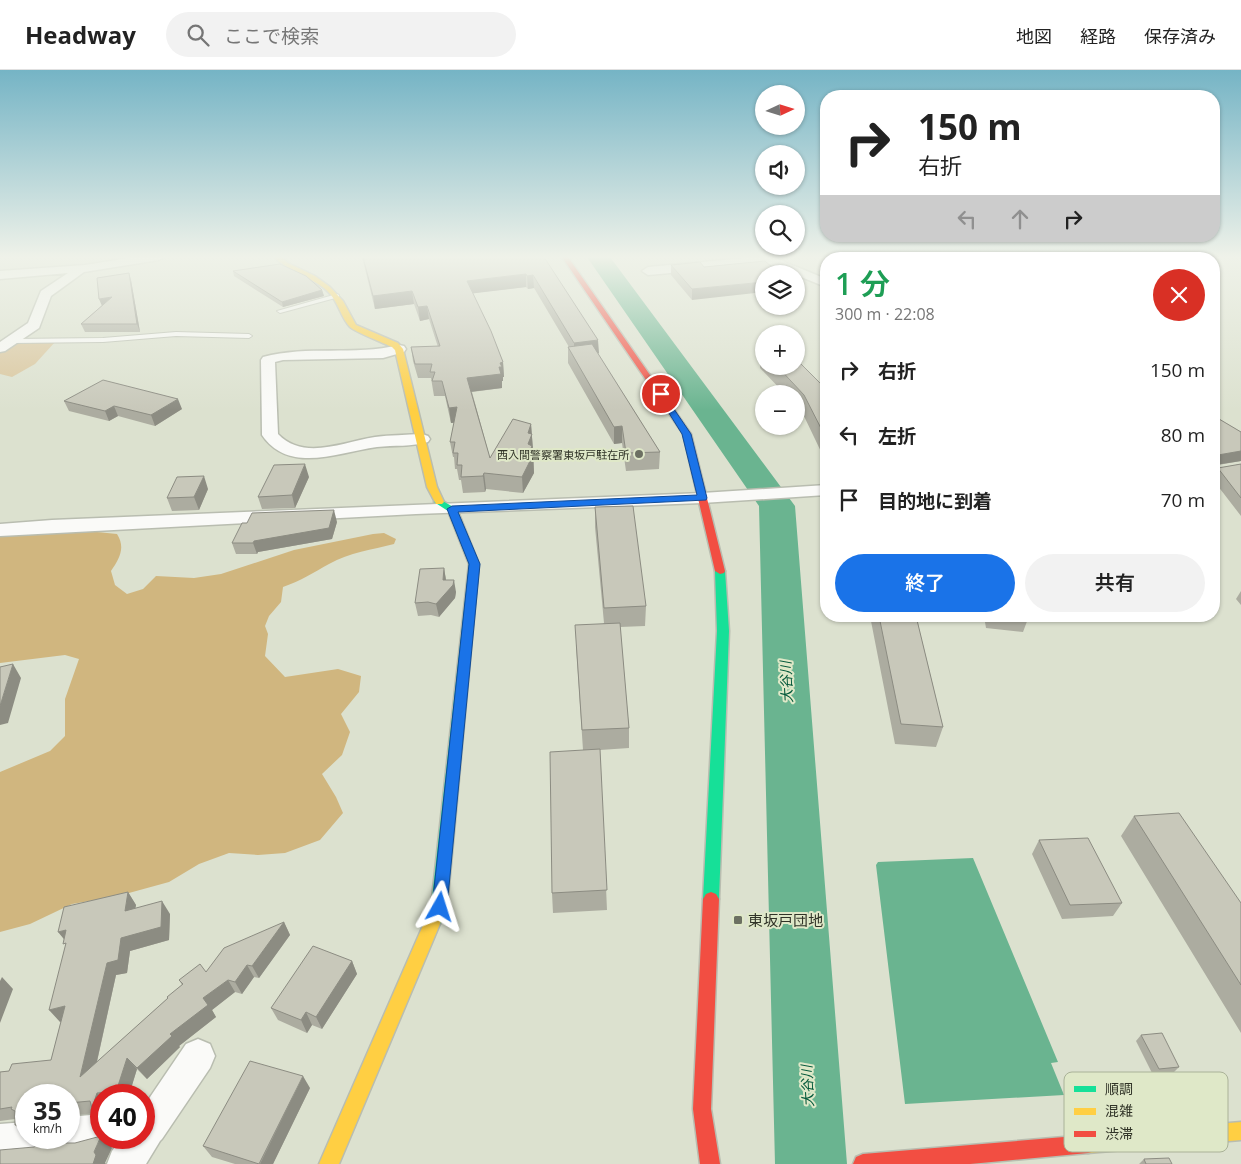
<!DOCTYPE html>
<html lang="ja">
<meta charset="utf-8">
<style>
:root{--surface:#fff;--page:#f2f2f2;--text:#222;--muted:#767676;--line:#e0e0e0;--accent:#1a73e8}
body{margin:0;font-family:"Open Sans","Noto Sans JP",sans-serif;background:var(--page);color:var(--text);height:100vh;display:flex;flex-direction:column;font-size:19px;white-space:nowrap}
*{box-sizing:border-box;margin:0}
p{font-size:16px;color:var(--muted)}
.icon{flex:none;width:28px;height:28px;fill:none;stroke:currentColor;stroke-width:2;stroke-linecap:round;stroke-linejoin:round}
.map{position:relative;flex:1;overflow:hidden}
.panel{position:absolute;left:820px;top:182px;width:400px;height:370px;display:flex;flex-direction:column;background:var(--surface);border-radius:20px;box-shadow:0 1px 4px #0004}
.panel>*{flex:none}
.top-card{position:absolute;left:820px;top:20px;width:400px;height:152px;border-radius:20px;box-shadow:0 1px 4px #0004;background:#fff;color:var(--text);overflow:hidden}
.needle{width:32px;rotate:86deg}
.tools{position:absolute;left:755px;top:15px;display:grid;gap:10px}
.tools a{display:grid;place-items:center;width:50px;height:50px;border-radius:50%;background:var(--surface);box-shadow:0 1px 4px #0004;font-size:25px}
.speed{position:absolute;left:15px;top:1014px;display:flex;gap:10px;font-size:25px;font-weight:700;text-align:center}
.speed>*{display:grid;place-content:center;width:65px;height:65px;border-radius:50%;background:var(--surface);box-shadow:0 1px 4px #0004;line-height:1}
.speed small{font-size:12px;font-weight:400}
.speed .limit{border:8px solid #d22;background:#fff;color:#111}
.pin{position:absolute;display:grid;place-items:center;width:42px;height:42px;color:#fff;margin:-21px;border:2px solid #fff;border-radius:50%;box-shadow:0 1px 5px #0007}
.me{position:absolute;width:55px;margin:-28px;rotate:6deg;stroke-linejoin:round;filter:drop-shadow(0 0 4px #0008)}
.turn{display:flex;align-items:center;gap:18px;height:105px;padding:0 15px;font-size:22px}
.turn .icon{width:65px;height:65px;stroke-width:2.5}
.turn b{display:block;font-size:35px;line-height:42px}
.lanes{display:flex;align-items:center;height:48px;padding:0 15px;background:#0003;justify-content:center;gap:25px;direction:ltr}
.lanes .off{opacity:.35}
.round{display:grid;place-items:center;flex:none;width:52px;height:52px;border-radius:26px;background:var(--page)}
.overview{display:flex;align-items:center;justify-content:space-between;height:85px;padding:0 15px}
h1{font-size:30px;font-weight:600;line-height:38px;color:#1e9e55}
.cta{display:flex;gap:10px;margin-top:auto;padding:10px 15px}
.cta a{flex:1;height:58px;border-radius:30px;background:var(--accent);color:#fff;font-size:20px;font-weight:600;line-height:58px;text-align:center}
.cta a+a{background:var(--page);color:var(--text)}
ul{padding:0;list-style:none}
li{display:flex;align-items:center;gap:15px;height:65px;padding:0 15px}
li div{flex:1}
li b{display:block;font-size:19px}
li em{font-style:normal}
header{display:flex;align-items:center;gap:30px;box-sizing:border-box;height:70px;padding:0 25px;background:var(--surface);border-bottom:1px solid var(--line)}
header strong{font-size:24px}
nav{display:flex;gap:28px;margin-inline-start:auto;font-size:18px}
.search{width:350px;height:45px;background:var(--page);display:flex;align-items:center;gap:12px;box-sizing:border-box;padding:0 18px;border-radius:28px;color:var(--muted);font-size:19px}
.map>svg:first-child{display:block}
</style>
<header>
<strong>Headway</strong>
<div class="search"><svg class="icon" aria-label="search" viewBox="0 0 24 24"><circle cx="10" cy="10" r="6"/><path d="M15 15l6 6"/></svg>ここで検索</div>
<nav><a>地図</a><a>経路</a><a>保存済み</a></nav>
</header>
<div class="map">
<svg width="1241" height="1094" viewBox="0 0 1241 1094">
<rect width="100%" height="100%" fill="#dce1cf"/>
<!-- green -->
<path fill="#d9c59c" d="M55,272L35,294L12,307L0,304V282L15,274Z"/>
<!-- forest -->
<path fill="#d0b67f" d="M45,460L97,462L117,464C126,478 119,489 111,501L115,515L127,524L143,519L156,506L194,508L221,504L294,480L373,464L384,463L396,469L394,474C372,480 350,482 329,494C314,502 301,511 283,517L281,532L269,546L265,556L268,564L265,586L285,607L338,599L361,606L359,622L341,644L350,662L342,685L322,704L336,727L343,743L320,770L285,783L258,785L229,783L199,794L169,812L118,826L72,834L30,854L0,862V702L50,681L65,666V629L79,589L65,585L0,593V465Z"/>
<!-- water -->
<path fill="#6ab490" d="M973,788L1058,992L1051,993L1064,1025L905,1034L876,795L878,792Z"/>
<g fill="none" stroke-linecap="round" stroke-linejoin="round">
<!-- river -->
<path fill="#6ab490" fill-rule="evenodd" d="M587,187H610L795,436L847,1094H775L759,436Z"/>
<defs>
<path id="lane" d="M337,224L339,225V227L280,243L277,241Z
M176,262L249,264L252,266L249,268L176,266L103,272L12,273L9,271L12,269L103,268Z"/>
<path id="street" d="M135,187H165L159,190L84,202L51,226L39,258L5,281L0,282V272L28,253L41,221L68,203L0,209V201L85,195Z
M757,187H773L826,209V217L769,194L648,205L642,201L648,197Z
M853,187H867L869,189H855Z
M399,275L404,276L406,279L404,282L383,288L283,290L275,292L278,364C304,391 343,372 375,367C390,365 406,365 422,364L428,366L430,369L428,372C412,377 394,375 377,377C339,382 289,405 262,365L261,290L263,287C308,275 354,286 399,275Z
M826,415V425L702,433L416,444L0,466V454L52,450L702,423Z
M198,969L210,974L215,986L210,998L162,1069L160,1071L146,1094H107L112,1081L122,1068H144V1036L186,974Z
M101,1044V1068H116L114,1075C98,1081 76,1086 60,1079L47,1086L0,1090V1054L26,1052V1068H69V1047Z"/>
<path id="fast" d="M439,429L457,439L479,494L447,837L440,854L434,856L428,854L426,849L431,837L469,494L448,441L434,432Z
M720,498L725,501L729,561L719,829L716,834L711,836L706,834L703,829L717,561L715,501Z"/>
<path id="slow" d="M274,187H281L288,193L315,206L330,217L343,231L356,255L398,273L403,279L437,417L444,432L442,434H436L427,417L395,280L392,277C384,273 355,262 350,257C339,245 339,230 324,218C308,206 288,201 274,187Z
M434,842L440,844L442,849L339,1094H319L428,844Z
M1241,1052V1070L1088,1083L1081,1081L1079,1074L1081,1067L1088,1065Z"/>
<path id="jam" d="M562,187H568L691,364L725,501L724,503L720,504L715,501L683,364Z
M711,822L716,824L719,829L711,1039L720,1094H700L693,1039L703,829L706,824Z
M1088,1065L1095,1067L1097,1074L1095,1081L1088,1083L970,1094H853L856,1087L863,1084Z"/>
</defs>
<!-- lane casing -->
<use href="#lane" stroke="#b9bdb0" stroke-width="2"/>
<!-- street casing -->
<use href="#street" stroke="#b9bdb0" stroke-width="3"/>
<!-- fast casing -->
<use href="#fast" stroke="#b9bdb0" stroke-width="3"/>
<!-- slow casing -->
<use href="#slow" stroke="#b9bdb0" stroke-width="3"/>
<!-- jam casing -->
<use href="#jam" stroke="#b9bdb0" stroke-width="3"/>
<!-- lane -->
<use href="#lane" fill="#fafaf8" fill-rule="evenodd"/>
<!-- street -->
<use href="#street" fill="#fafaf8" fill-rule="evenodd"/>
<!-- fast -->
<use href="#fast" fill="#16e098" fill-rule="evenodd"/>
<!-- slow -->
<use href="#slow" fill="#ffcf43" fill-rule="evenodd"/>
<!-- jam -->
<use href="#jam" fill="#f24e42" fill-rule="evenodd"/>
</g>
<!-- wall -->
<path fill="#acaca0" d="M362,187H544L599,283L598,284L660,382L659,399L626,401L622,373L614,374L568,293V277H569L534,218L528,219L526,217L473,223L503,292L504,307H503V311H502V318L472,322L490,388L531,354L533,380V381L534,403L523,423L486,419L485,422L463,423L461,410H459L457,399H455L454,387H453L450,372L454,353H451L445,326H434L431,308H418L413,291L411,277H438L429,249L420,251L414,234L375,239Z
M700,192L692,230L671,205V195Z
M233,201L322,220L324,226L283,237L234,206Z
M131,210L140,262H85L81,254Z
M762,281H764V296H796L826,318V392L802,342L796,336V324H785L760,298Z
M64,331L182,339L155,356L118,346L109,351L69,341Z
M1214,346L1241,362V391L1218,395V398L1241,394V446L1214,411Z
M309,407L295,438L262,439L258,427Z
M208,419L199,440L172,441L167,428Z
M595,437L646,536L645,556L620,557L629,658V678L600,680L607,840L553,843L552,823L583,680L576,575L604,553L595,457Z
M337,452L332,469L258,482L257,484H236L232,473Z
M444,498L446,510L456,522L455,528L439,547L431,545L418,546L415,533Z
M1241,521V535L1236,529Z
M870,546H916L943,657L936,677L895,674Z
M984,546H1029L1023,562L986,558Z
M1134,746L1241,833V963L1121,766Z
M1039,770L1122,833L1113,846L1062,849L1032,784Z
M128,822L136,835L135,838L170,844L169,870L130,881L127,903L116,905L97,992L168,928L182,915L179,910L206,902L284,852L290,865L259,908L254,907L242,924L235,922L212,940L216,947L179,976L180,977L147,1009L137,999L129,1025H101V1048L96,1043L69,1046V1025H26V1065L15,1055V1049L0,1051V1002L9,1001L51,990L61,951L60,952Z
M352,891L357,904L322,959L312,955L307,963L278,950L271,938Z
M1141,965L1179,997L1173,1003L1153,1005L1136,971Z
M310,1018L273,1094H235L212,1087L203,1076Z
M1144,1089L1172,1094H1139Z"/>
<!-- shaded-wall -->
<path fill="#8c8c82" d="M129,203L131,210L140,262L137,254Z
M526,204V217L468,224L467,211Z
M533,205L534,218L528,219L527,206Z
M764,212V222L692,230V219Z
M322,220L324,226L283,237L282,232Z
M412,221L414,234L375,239L373,226Z
M112,227L102,236L99,229Z
M427,236L429,249L420,251L418,237Z
M598,270L599,283L574,287V273Z
M503,292L504,307H503V311H502V318L469,322L467,308L499,297L500,293Z
M178,329L182,339L155,356L151,345Z
M114,336L118,346L109,351L105,341Z
M457,337L459,352L451,353L449,338Z
M531,354L533,380V381L534,403L523,423L522,407L528,374V363Z
M622,356V373L614,374V357Z
M1241,381V391L1215,395L1218,385Z
M305,394L309,407L295,438L292,425Z
M484,403L486,419L485,422L483,406Z
M204,406L208,419L199,440L194,427Z
M334,440L337,452L332,469L258,482L257,484L253,473L254,471Z
M444,498L446,510H443Z
M454,510L456,522L455,528L439,547L436,534Z
M13,594L21,608L8,653L0,655V636Z
M128,822L136,835L133,853L125,841Z
M162,831L170,844L169,870L130,881L127,903L116,905L91,1018L80,1007L107,893L121,868Z
M284,852L290,865L259,908L252,896Z
M66,860L68,874L58,862Z
M352,891L357,904L322,959L316,947Z
M247,895L254,907L242,924L235,912Z
M2,907L13,919L0,953V911Z
M228,910L235,922L212,940L216,947L179,976L180,977L147,1009L137,998L170,964L203,928Z
M65,936L75,948L60,952L49,940Z
M306,942L312,955L307,963L301,950Z
M127,988L137,999L129,1025H119L116,1022Z
M303,1006L310,1018L273,1094H260Z
M97,1023L101,1027V1048L92,1038Z
M101,1066L112,1078L105,1093L106,1094H93L94,1082Z"/>
<!-- building -->
<path fill="#c8c8ba" stroke="#8c8c82" d="M363,187H544L598,270L574,273L533,205L527,206L526,204L467,211L491,261L503,292L500,293L502,297H499L501,304L467,308L490,388L513,349L531,354L528,363L532,364L528,374L532,376L528,385L532,387L522,407L484,403L483,406L461,407L462,395H457L458,383H453L455,372H450L457,337L449,338L442,311H432L435,302H430L432,294H415L411,277L440,276L427,236L418,237L412,221L373,226Z
M901,187H1126L1129,189H903Z
M765,191L780,204H764V212L692,219L671,195L700,192L704,197Z
M280,194L306,206L322,220L282,232L233,201Z
M129,203L137,254H81L112,227L99,229L97,208Z
M592,274L660,382L626,383L622,356L614,357L568,277Z
M796,289L826,319V368L804,325L777,296H796Z
M103,310L178,329L151,345L114,336L105,341L64,331Z
M1214,346L1241,362V381L1218,385V398L1241,394V428L1214,393Z
M305,394L292,425L258,427L274,395Z
M204,406L194,427L167,428L177,407Z
M633,436L646,536L604,538L595,437Z
M334,440L329,458L254,471L253,473H232L242,453H247L252,443Z
M444,498L443,510H454L453,515L436,534L428,532L415,533L420,499Z
M879,546H916L943,657L901,654Z
M620,553L629,658L582,660L575,555Z
M13,594L0,636V597Z
M600,679L607,820L552,823L550,682Z
M1179,743L1241,833V915L1134,746Z
M1088,768L1122,833L1070,835L1039,770Z
M128,822L125,841L162,831L161,857L121,868L118,890L107,893L80,1007L168,928L167,927L183,914L179,910L200,894L206,902L224,878L284,852L252,896L247,895L235,912L228,910L203,928L208,935L170,964L172,966L137,998L127,988L116,1022L97,1023L92,1038L90,1031L69,1033V1025H26V1055H15V1041L11,1039L12,1037L0,1039V1002L9,1001L12,994L51,990L65,936L49,940L66,873L63,874L66,860L58,862L64,837Z
M313,876L352,891L316,947L306,942L301,950L271,938Z
M1162,963L1179,997L1159,999L1141,965Z
M250,991L303,1006L259,1094L203,1076Z
M101,1066L94,1082L96,1085L93,1094H0V1080L34,1077L48,1070L60,1073H75Z
M1169,1088L1172,1094H1146L1144,1089Z"/>
<!-- sky -->
<linearGradient id="sky" x2="0" y2="1"><stop stop-color="#75b4c5"/><stop offset="0.55" stop-color="#eff2e9"/><stop offset="1" stop-color="#eff2e9" stop-opacity="0"/></linearGradient>
<rect width="1241" height="340" fill="url(#sky)"/>
<!-- route -->
<path fill="#1a73e8" stroke="#114b97" d="M658,323H663L691,364L707,428L706,430L458,442L480,494L447,837L445,842L440,844L434,842L432,837L469,494L447,439L452,436L697,425L682,364L657,324Z"/>
<!-- markers -->
<g fill="#6c7062" stroke="#dfe8c8" stroke-width="2">
<circle cx="639" cy="384" r="5"/>
<rect x="733" y="845" width="10" height="10" rx="2.5"/>
</g>
<g text-anchor="middle" dominant-baseline="central" stroke-width="4" stroke-linejoin="round" paint-order="stroke">
<!-- far-poi labels -->
<g font-size="11" fill="#303327" stroke="#dfe8c8" text-anchor="end">
<text x="629" y="384">西入間警察署東坂戸駐在所</text>
</g>
<!-- water labels -->
<g font-size="14" font-style="italic" fill="#015739" stroke="#dfe8c8">
<text transform="translate(786 612) rotate(-93)">大谷川</text>
<text transform="translate(807 1016) rotate(-93)">大谷川</text>
</g>
<!-- near-poi labels -->
<g font-size="15" fill="#303327" stroke="#dfe8c8" text-anchor="start">
<text x="748" y="850">東坂戸団地</text>
</g>
</g>
<!-- legend -->
<rect x="1064" y="1002" width="164" height="80" rx="8" fill="#dfe8c8" stroke="#aab298" stroke-width="1"/>
<rect x="1074" y="1016" width="22" height="6" fill="#16e098"/>
<rect x="1074" y="1038" width="22" height="7" fill="#ffcf43"/>
<rect x="1074" y="1061" width="22" height="6" fill="#f24e42"/>
<g font-size="14" fill="#303327">
<text x="1105" y="1024">順調</text>
<text x="1105" y="1046">混雑</text>
<text x="1105" y="1069">渋滞</text>
</g>
</svg>
<div class="tools">
<a><svg class="needle" viewBox="-14 -14 28 28"><path d="M0-13l5 13h-10z" fill="#e53935"/><path d="M0 13l5-13h-10z" fill="#767676"/></svg></a>
<a><svg class="icon" aria-label="sound" viewBox="0 0 24 24"><path d="M4 9h4l5-4v14l-5-4H4zM17 9q2 3 0 6"/></svg></a>
<a><svg class="icon" aria-label="search" viewBox="0 0 24 24"><circle cx="10" cy="10" r="6"/><path d="M15 15l6 6"/></svg></a>
<a><svg class="icon" aria-label="layers" viewBox="0 0 24 24"><path d="M12 4l9 5-9 5-9-5zM3 14l9 5 9-5"/></svg></a>
<a>+</a>
<a>−</a>
</div>
<div class="speed"><div>35<small>km/h</small></div><div class="limit">40</div></div>
<div class="pin" style="left:661px;top:324px;background:#d93025"><svg class="icon" aria-label="arrive" viewBox="0 0 24 24"><path d="M6 21V4h12l-3 4 3 4H6"/></svg></div>
<svg class="me" style="left:440px;top:837px" viewBox="-20 -20 40 40"><path d="M0-17L14 15 0 8-14 15z" fill="#1a73e8" stroke="#fff" stroke-width="4"/></svg>
<div class="top-card">
<div class="turn"><svg class="icon" aria-label="right" viewBox="0 0 24 24"><path d="M7 20v-9h11M14 6l5 5-5 5"/></svg><div><b>150 m</b>右折</div></div>
<div class="lanes"><svg class="icon off" aria-label="left" viewBox="0 0 24 24"><path d="M17 20v-9H6M10 6l-5 5 5 5"/></svg><svg class="icon off" aria-label="ahead" viewBox="0 0 24 24"><path d="M12 20V5M6 11l6-6 6 6"/></svg><svg class="icon" aria-label="right" viewBox="0 0 24 24"><path d="M7 20v-9h11M14 6l5 5-5 5"/></svg></div>
</div>
<section class="panel">
<div class="overview"><div><h1>1 分</h1><p>300 m · 22:08</p></div><a class="round" style="background:#d93025;color:#fff"><svg class="icon" aria-label="close" viewBox="0 0 24 24"><path d="M6 6l12 12M18 6L6 18"/></svg></a></div>
<ul>
<li><svg class="icon" aria-label="right" viewBox="0 0 24 24"><path d="M7 20v-9h11M14 6l5 5-5 5"/></svg><div><b>右折</b></div><em>150 m</em></li>
<li><svg class="icon" aria-label="left" viewBox="0 0 24 24"><path d="M17 20v-9H6M10 6l-5 5 5 5"/></svg><div><b>左折</b></div><em>80 m</em></li>
<li><svg class="icon" aria-label="arrive" viewBox="0 0 24 24"><path d="M6 21V4h12l-3 4 3 4H6"/></svg><div><b>目的地に到着</b></div><em>70 m</em></li>
</ul>
<div class="cta"><a>終了</a><a>共有</a></div>
</section>
</div>
